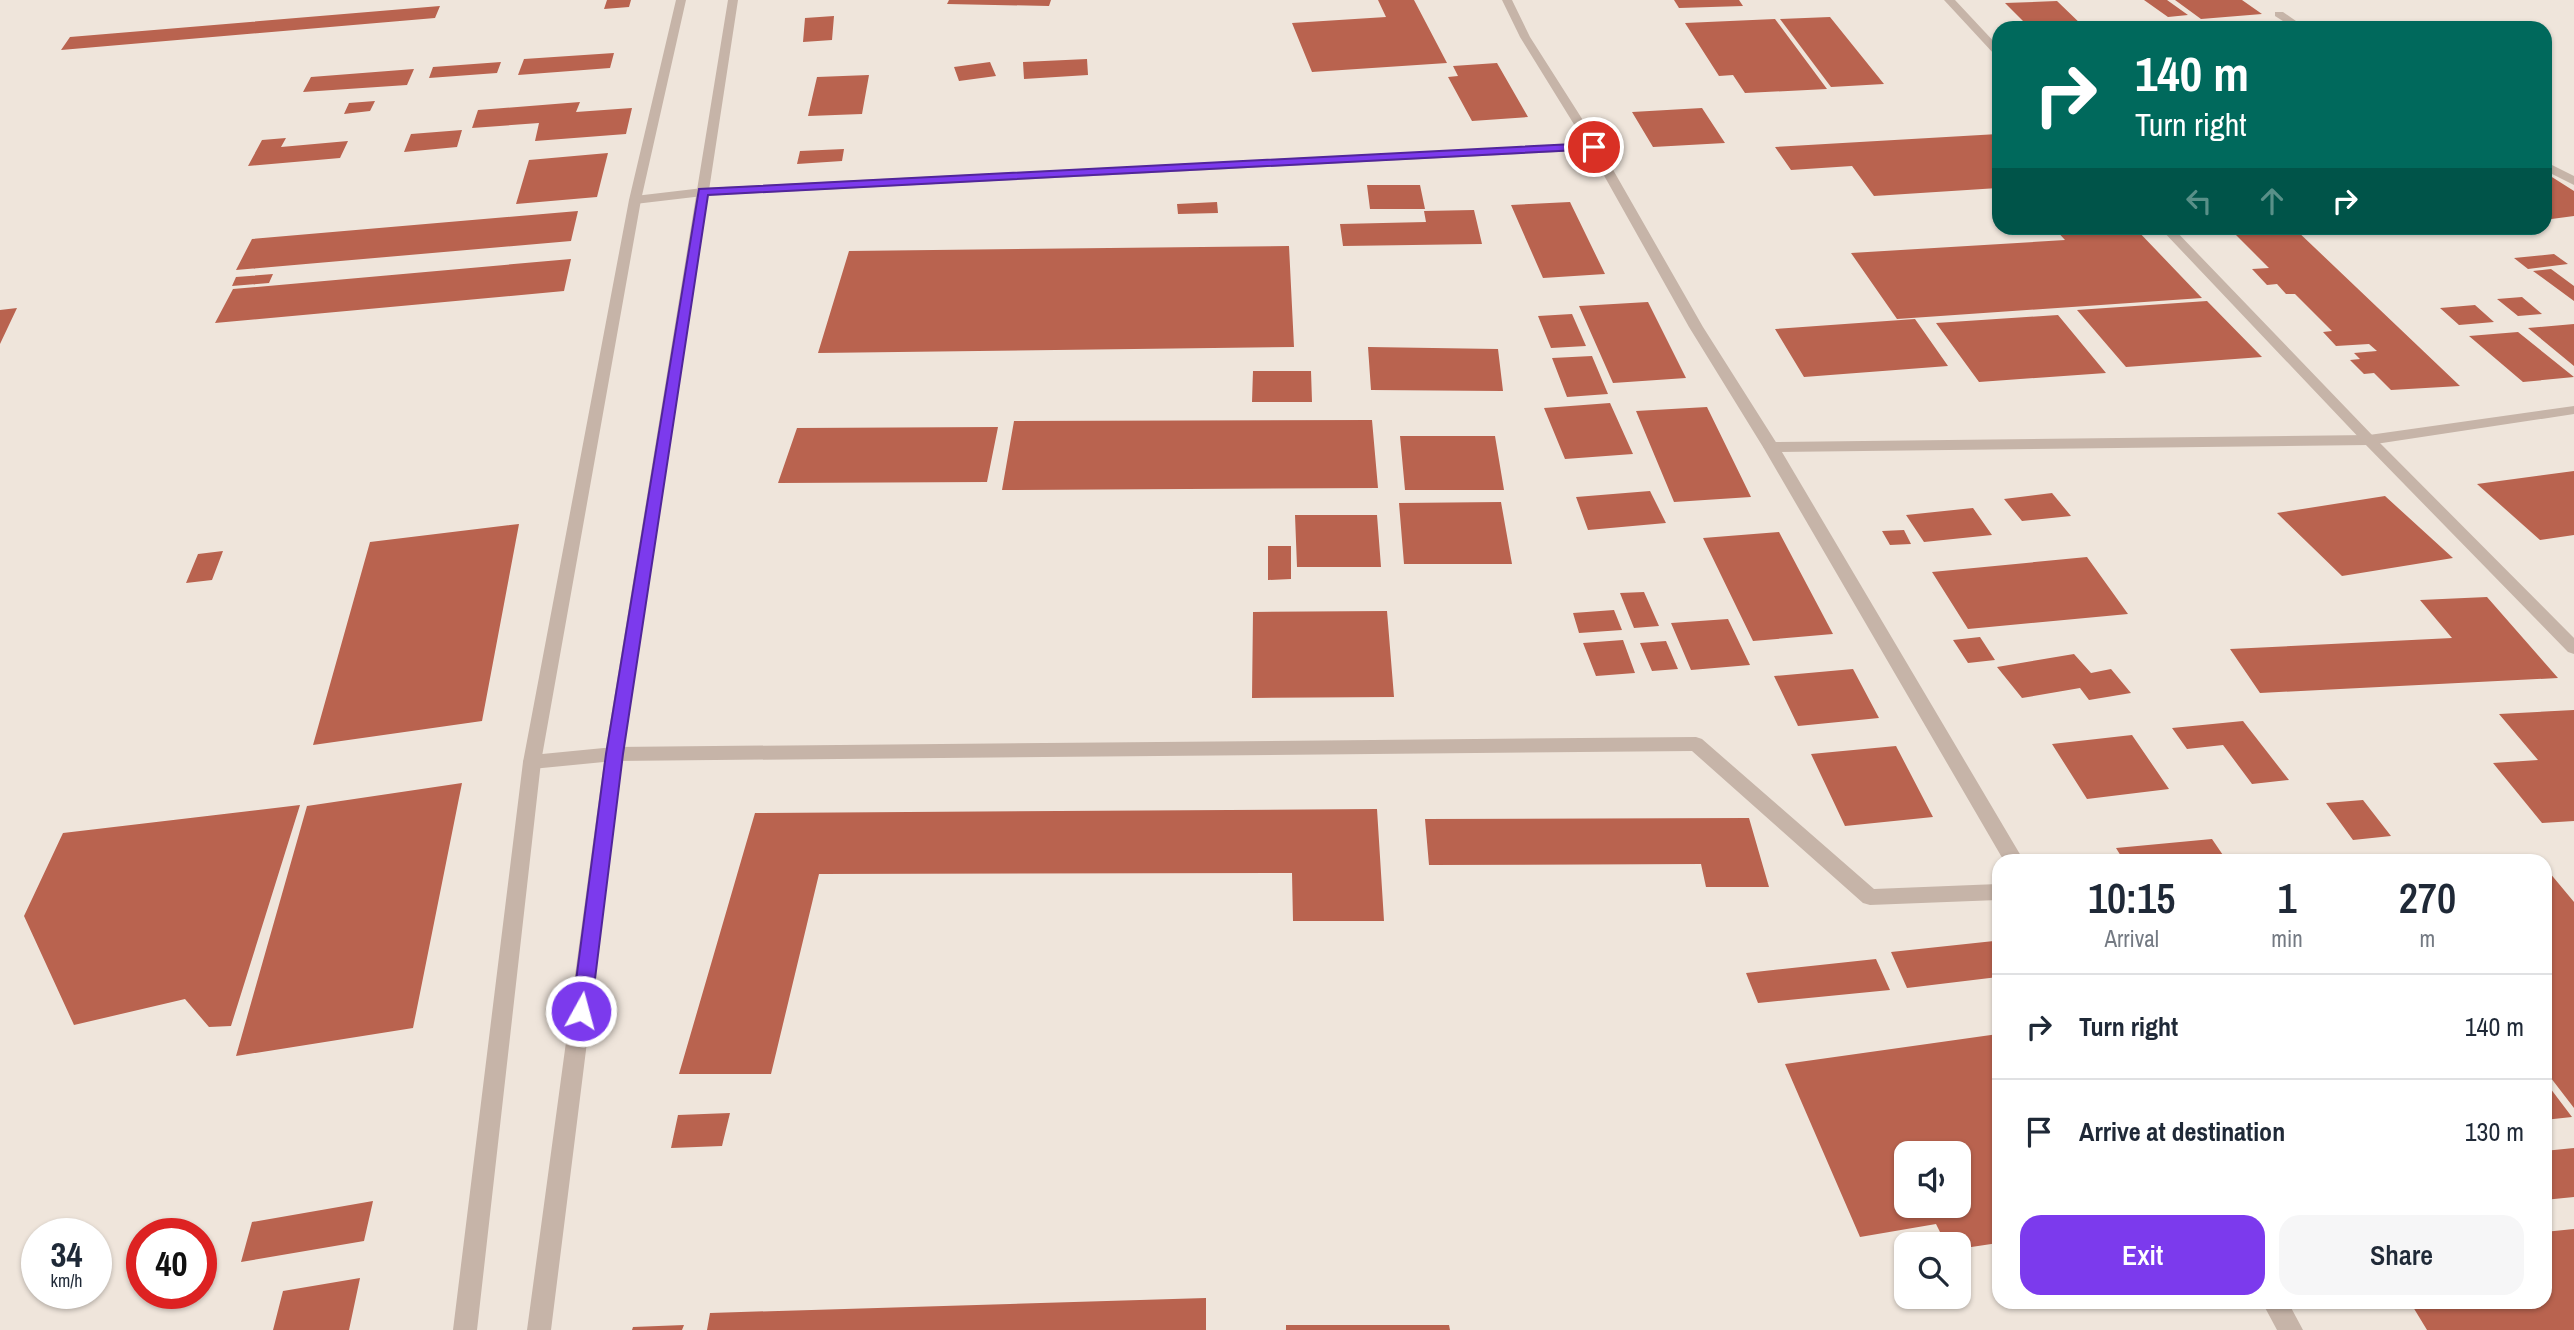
<!DOCTYPE html>
<style>
:root{--surface:#fff;--page:#f6f6f7;--text:#1f2937;--muted:#747a83;--line:#e0e1e3;--accent:#7c3aed}
body{margin:0;font-family:"Archivo Narrow",sans-serif;background:var(--page);color:var(--text);height:100vh;display:flex;flex-direction:column;font-size:26px;white-space:nowrap}
*{box-sizing:border-box;margin:0}
p{font-size:23px;color:var(--muted)}
.icon{flex:none;width:38px;height:38px;fill:none;stroke:currentColor;stroke-width:2;stroke-linecap:round;stroke-linejoin:round}
.map{position:relative;flex:1;overflow:hidden}
.side{position:absolute;left:1992px;top:854px;width:560px;height:455px;display:flex;flex-direction:column;background:var(--surface);border-radius:21px;box-shadow:0 2px 5px #0004}
.side>*{flex:none}
.banner{position:absolute;left:1992px;top:21px;width:560px;height:214px;border-radius:21px;box-shadow:0 2px 5px #0004;background:#00695c;color:#fff;overflow:hidden}
.controls{position:absolute;left:1894px;top:1141px;display:grid;gap:14px}
.controls a{display:grid;place-items:center;width:77px;height:77px;border-radius:14px;background:var(--surface);box-shadow:0 2px 5px #0004;font-size:35px}
.speed{position:absolute;left:21px;top:1218px;display:flex;gap:14px;font-size:35px;font-weight:700;text-align:center}
.speed>*{display:grid;place-content:center;width:91px;height:91px;border-radius:50%;background:var(--surface);box-shadow:0 2px 5px #0004;line-height:1}
.speed small{font-size:18px;font-weight:400}
.speed .limit{border:10px solid #d22;background:#fff;color:#111}
.pin{position:absolute;display:grid;place-items:center;width:60px;height:60px;color:#fff;margin:-30px;border:4px solid #fff;border-radius:50%;box-shadow:0 2px 7px #0007}
.me{position:absolute;width:77px;margin:-38px;rotate:7deg;stroke-linejoin:round;filter:drop-shadow(0 0 5px #0008)}
.turn{display:flex;align-items:center;gap:24px;height:147px;padding:0 28px;font-size:32px}
.turn .icon{width:91px;height:91px;stroke-width:2.5}
.turn b{display:block;font-size:49px;line-height:60px}
.lanes{display:flex;align-items:center;height:66px;padding:0 28px;background:#0003;justify-content:center;gap:35px;direction:ltr}
.lanes .off{opacity:.35}
.eta{display:flex;justify-content:space-evenly;align-items:center;height:119px;text-align:center}
.eta b{font-size:42px;font-weight:600;line-height:49px}
.action{display:flex;gap:14px;margin-top:auto;padding:14px 28px}
.action a{flex:1;height:80px;border-radius:21px;background:var(--accent);color:#fff;font-size:28px;font-weight:600;line-height:80px;text-align:center}
.action a+a{background:var(--page);color:var(--text)}
ul{padding:0;list-style:none}
li{display:flex;align-items:center;gap:21px;height:105px;padding:0 28px;border-top:2px solid var(--line)}
li div{flex:1}
li b{display:block;font-size:26px}
li em{font-style:normal}
.map>svg:first-child{display:block}
</style>
<div class="map">
<svg width="2574" height="1330" viewBox="0 0 2574 1330">
<rect width="100%" height="100%" fill="#efe5db"/>
<!-- building -->
<path fill="#b9634f" fill-rule="evenodd" d="M607,0H631L629,7L604,9Z
M949,0H1051L1049,6L947,4Z
M1378,0H1414L1447,63L1312,72L1292,23L1386,17Z
M1674,0H1739L1743,6L1679,8Z
M2144,0H2167L2188,15L2168,17Z
M2175,0H2242L2262,14L2201,19Z
M2057,1L2085,28L2027,25L2005,3Z
M440,6L435,18L61,50L70,37Z
M834,16L832,40L803,42L805,18Z
M1830,17L1884,84L1831,87L1780,19Z
M1775,19L1827,89L1745,93L1733,75L1719,76L1685,23Z
M614,53L610,68L518,75L524,59Z
M1087,59L1088,75L1024,79L1023,62Z
M501,62L497,73L429,78L433,67Z
M990,62L996,76L959,81L954,67Z
M1497,63L1528,117L1472,121L1448,77L1458,76L1453,66Z
M414,69L407,85L303,92L311,77Z
M869,75L862,114L808,116L817,77Z
M375,101L370,111L344,114L349,103Z
M580,102L576,112L632,108L626,134L535,141L539,123L472,128L478,110Z
M1702,108L1725,143L1653,147L1632,112Z
M462,130L457,147L404,152L411,134Z
M1998,134V188L1874,196L1852,166L1791,170L1775,147Z
M286,138L281,147L348,141L340,158L248,166L262,140Z
M844,149L842,161L797,164L800,151Z
M608,153L597,197L516,204L529,160Z
M2544,172L2574,191V216L2544,220Z
M1367,185H1420L1425,209H1370Z
M1217,202L1218,213L1178,214L1177,204Z
M1570,202L1605,274L1543,278L1511,205Z
M1474,210L1482,244L1343,246L1340,224L1426,222L1424,211Z
M578,211L571,241L236,270L252,239Z
M2054,228H2135L2202,298L1897,319L1851,253L2065,240Z
M2229,228H2294L2460,386L2391,390L2374,373L2364,374L2350,360L2360,359L2354,353L2377,351L2369,344L2336,346L2323,332L2332,331L2295,294H2286L2277,284L2267,285L2252,269L2269,268Z
M2344,228H2387L2388,229L2350,232Z
M1289,246L1294,347L818,353L849,251Z
M2554,254L2568,264L2528,269L2514,258Z
M571,259L564,291L215,323L233,289Z
M2551,269L2574,286V301L2533,271Z
M273,274L269,283L232,286L236,277Z
M2522,297L2542,314L2518,316L2497,299Z
M2207,301L2262,357L2126,367L2077,310Z
M1648,302L1686,378L1613,383L1579,306Z
M2475,305L2494,322L2459,325L2440,308Z
M17,308L0,344V310Z
M1572,314L1586,346L1551,348L1538,316Z
M2058,315L2106,373L1979,382L1936,323Z
M1915,319L1948,366L1804,377L1775,329Z
M2574,324V366L2528,328Z
M2518,332L2574,377L2523,382L2469,336Z
M1368,347L1498,349L1503,391L1371,390Z
M1592,356L1608,394L1567,397L1552,358Z
M1253,371H1311L1312,402H1252Z
M1610,403L1633,454L1565,459L1544,408Z
M1707,407L1751,497L1674,502L1636,411Z
M1372,420L1378,488L1002,490L1014,421Z
M998,427L987,482L778,483L797,428Z
M1400,436H1495L1504,490H1405Z
M2574,471V535L2540,540L2477,484Z
M1650,491L1666,523L1588,530L1576,497Z
M2052,493L2071,516L2022,521L2004,499Z
M2385,496L2453,558L2342,576L2277,513Z
M1501,502L1512,564H1404L1399,503Z
M1973,508L1992,535L1924,542L1906,515Z
M1295,515H1377L1381,567H1297Z
M519,524L482,721L313,745L370,542Z
M1904,530L1911,544L1890,545L1882,531Z
M1779,532L1833,634L1753,641L1703,538Z
M1268,546H1291V579L1268,580Z
M223,551L212,580L186,583L198,554Z
M2087,557L2128,614L1968,629L1932,572Z
M1644,592L1659,626L1634,628L1620,593Z
M2487,597L2558,678L2260,693L2230,649L2452,638L2420,600Z
M1614,610L1622,630L1579,633L1573,613Z
M1387,611L1394,697L1252,698L1253,612Z
M1728,619L1750,665L1691,670L1671,623Z
M1980,637L1995,660L1968,663L1953,640Z
M1623,640L1635,673L1596,676L1583,643Z
M1666,641L1678,669L1652,671L1640,643Z
M2074,654L2091,673L2111,669L2131,693L2089,700L2080,688L2022,698L1997,667Z
M1853,669L1879,718L1798,726L1774,676Z
M2574,710V821L2542,823L2493,763L2538,760L2499,714Z
M2243,721L2289,780L2252,784L2223,745L2187,749L2172,728Z
M2132,735L2169,789L2087,799L2052,744Z
M1896,746L1933,817L1845,826L1811,754Z
M462,783L413,1028L236,1056L307,806Z
M2363,800L2391,836L2353,840L2326,803Z
M300,805L231,1026L209,1027L185,999L74,1025L24,916L63,833Z
M1377,809L1384,921H1293L1292,873L819,874L771,1074H679L755,813Z
M1749,818L1769,887H1706L1701,864L1429,865L1425,819Z
M2212,839L2227,861H2124L2116,848Z
M2544,872H2549L2574,902V1108L2544,1069Z
M1994,941L1998,950V977L1907,988L1891,952Z
M1876,959L1890,990L1758,1003L1746,973Z
M1998,1034V1243L1958,1249V1244H1946L1936,1224L1860,1237L1785,1064ZM1906,1153H1958V1206H1906Z
M2544,1080L2572,1117L2544,1120Z
M730,1113L722,1146L671,1148L678,1115Z
M2574,1148V1197L2544,1200V1151Z
M373,1201L364,1241L241,1262L252,1222Z
M2574,1229V1330H2427L2410,1302H2544V1232Z
M360,1278L349,1330H273L283,1291Z
M1206,1298V1330H707L710,1313Z
M684,1325L682,1330H632L633,1327Z
M1286,1325H1449L1450,1330H1286Z"/>
<g fill="none" stroke-linecap="round" stroke-linejoin="round">
<!-- minor -->
<path fill="#c6b4a8" fill-rule="evenodd" d="M2275,12H2283L2306,28H2294L2275,16Z
M1594,143L1598,144V150L703,196L635,204L629,200L635,196L703,188Z
M2544,161L2574,176V185L2544,170Z
M2574,406V414L2369,445L1771,452L1763,447L1771,442L2369,435Z
M1696,737L1702,739L1874,889L1998,884V900L1870,905L1863,903L1692,751L614,761L532,769L525,767L523,762L525,757L532,755L614,747Z"/>
<!-- tertiary -->
<path fill="#c6b4a8" fill-rule="evenodd" d="M676,0H686L641,200L541,762L477,1330H453L523,762L629,200Z
M728,0H738L623,754L551,1330H527L605,754Z
M1502,0H1512L1530,37L1600,147L1703,327L1779,447L2024,861H2004L1763,447L1689,327L1588,147L1520,37Z
M1944,0H1955L1998,46V55L1994,54Z
M2160,228H2173L2374,437L2574,638V654L2568,652L2364,443Z
M2262,1302H2288L2303,1330H2277Z"/>
</g>
<!-- route -->
<path fill="#7c3aed" stroke="#51269a" stroke-width="2" d="M1594,143L1598,144V149L708,195L623,754L591,1011L588,1017L581,1019L575,1017L572,1011L606,754L699,189Z"/>
</svg>
<div class="controls">
<a><svg class="icon" aria-label="sound" viewBox="0 0 24 24"><path d="M4 9h4l5-4v14l-5-4H4zM17 9q2 3 0 6"/></svg></a>
<a><svg class="icon" aria-label="search" viewBox="0 0 24 24"><circle cx="10" cy="10" r="6"/><path d="M15 15l6 6"/></svg></a>
</div>
<div class="speed"><div>34<small>km/h</small></div><div class="limit">40</div></div>
<div class="pin" style="left:1594px;top:147px;background:#d93025"><svg class="icon" aria-label="arrive" viewBox="0 0 24 24"><path d="M6 21V4h12l-3 4 3 4H6"/></svg></div>
<svg class="me" style="left:581px;top:1011px" viewBox="-20 -20 40 40"><circle r="17" fill="#7c3aed" stroke="#fff" stroke-width="3"/><path d="M0-11L8 9 0 5-8 9z" fill="#fff"/></svg>
<div class="banner">
<div class="turn"><svg class="icon" aria-label="right" viewBox="0 0 24 24"><path d="M7 20v-9h11M14 6l5 5-5 5"/></svg><div><b>140 m</b>Turn right</div></div>
<div class="lanes"><svg class="icon off" aria-label="left" viewBox="0 0 24 24"><path d="M17 20v-9H6M10 6l-5 5 5 5"/></svg><svg class="icon off" aria-label="ahead" viewBox="0 0 24 24"><path d="M12 20V5M6 11l6-6 6 6"/></svg><svg class="icon" aria-label="right" viewBox="0 0 24 24"><path d="M7 20v-9h11M14 6l5 5-5 5"/></svg></div>
</div>
<section class="side">
<div class="eta">
<div><b>10:15</b><p>Arrival</p></div>
<div><b>1</b><p>min</p></div>
<div><b>270</b><p>m</p></div>
</div>
<ul>
<li><svg class="icon" aria-label="right" viewBox="0 0 24 24"><path d="M7 20v-9h11M14 6l5 5-5 5"/></svg><div><b>Turn right</b></div><em>140 m</em></li>
<li><svg class="icon" aria-label="arrive" viewBox="0 0 24 24"><path d="M6 21V4h12l-3 4 3 4H6"/></svg><div><b>Arrive at destination</b></div><em>130 m</em></li>
</ul>
<div class="action"><a>Exit</a><a>Share</a></div>
</section>
</div>
